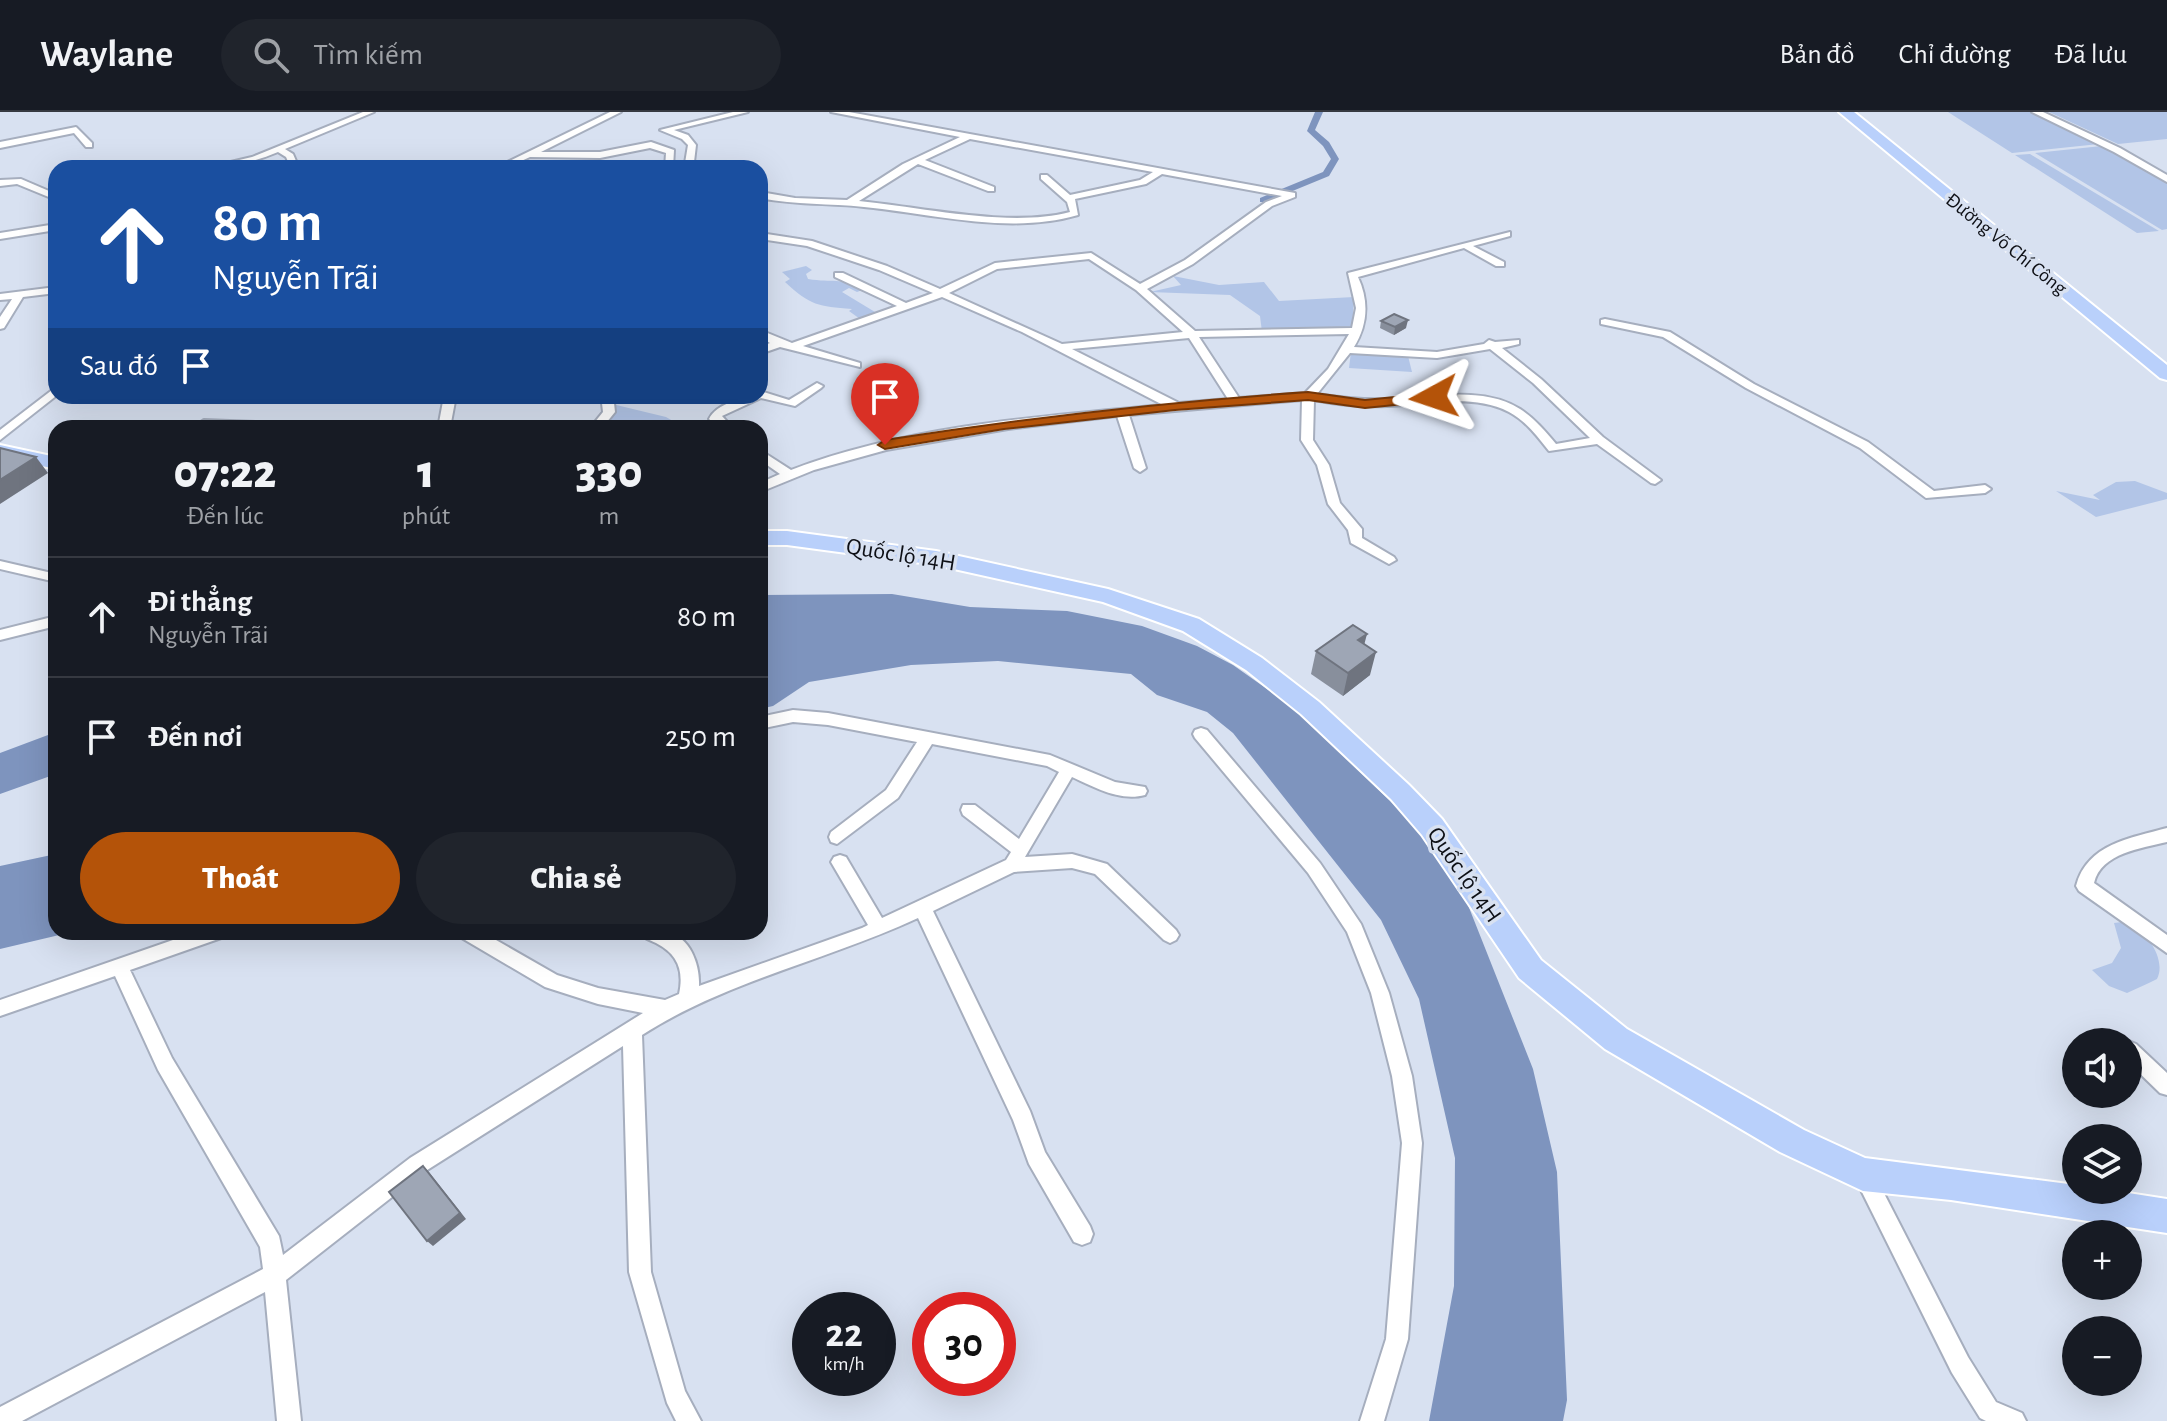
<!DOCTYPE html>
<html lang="vi">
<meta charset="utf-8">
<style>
:root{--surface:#171b24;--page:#20242c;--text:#f1f3f6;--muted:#9ea1a6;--line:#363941;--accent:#b45309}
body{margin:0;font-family:"Alegreya Sans",sans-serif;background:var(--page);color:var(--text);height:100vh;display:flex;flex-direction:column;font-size:30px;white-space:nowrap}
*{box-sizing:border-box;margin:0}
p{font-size:26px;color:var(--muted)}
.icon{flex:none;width:44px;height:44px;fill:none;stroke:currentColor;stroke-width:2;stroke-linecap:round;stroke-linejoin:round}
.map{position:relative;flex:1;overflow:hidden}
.details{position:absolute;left:48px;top:308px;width:720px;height:520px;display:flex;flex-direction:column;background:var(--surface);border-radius:24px;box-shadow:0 8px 32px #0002}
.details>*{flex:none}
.banner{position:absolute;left:48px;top:48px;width:720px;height:244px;border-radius:24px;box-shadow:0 8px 32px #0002;background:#1a4fa0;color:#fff;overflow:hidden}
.fabs{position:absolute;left:2062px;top:916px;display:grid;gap:16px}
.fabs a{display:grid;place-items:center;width:80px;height:80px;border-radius:50%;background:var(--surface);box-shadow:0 8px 32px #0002;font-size:40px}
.speed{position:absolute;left:792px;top:1180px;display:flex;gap:16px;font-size:40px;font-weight:700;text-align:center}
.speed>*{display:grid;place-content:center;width:104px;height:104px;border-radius:50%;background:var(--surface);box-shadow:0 8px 32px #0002;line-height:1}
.speed small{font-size:20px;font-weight:400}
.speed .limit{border:12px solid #d22;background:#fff;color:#111}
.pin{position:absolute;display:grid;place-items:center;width:68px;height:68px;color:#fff;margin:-82px -34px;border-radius:50% 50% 50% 0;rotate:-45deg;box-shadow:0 0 8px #0007}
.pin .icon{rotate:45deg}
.me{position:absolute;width:88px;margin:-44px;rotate:265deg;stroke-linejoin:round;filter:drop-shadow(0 0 6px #0008)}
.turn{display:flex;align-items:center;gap:28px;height:168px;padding:0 32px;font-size:36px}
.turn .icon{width:104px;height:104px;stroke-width:2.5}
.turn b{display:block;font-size:56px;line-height:68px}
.then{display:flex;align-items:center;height:76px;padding:0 32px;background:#0003;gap:16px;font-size:30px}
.eta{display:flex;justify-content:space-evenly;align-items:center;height:136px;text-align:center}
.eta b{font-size:48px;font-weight:800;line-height:56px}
.button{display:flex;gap:16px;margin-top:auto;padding:16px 32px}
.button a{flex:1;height:92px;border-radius:48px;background:var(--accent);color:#fff;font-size:32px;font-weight:800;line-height:92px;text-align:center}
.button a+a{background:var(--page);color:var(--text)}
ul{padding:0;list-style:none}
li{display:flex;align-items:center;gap:24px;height:120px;padding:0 32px;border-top:2px solid var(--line)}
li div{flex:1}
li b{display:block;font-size:30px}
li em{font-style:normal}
header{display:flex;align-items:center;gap:48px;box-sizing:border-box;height:112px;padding:0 40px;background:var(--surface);border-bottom:2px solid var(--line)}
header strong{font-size:38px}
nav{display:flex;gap:44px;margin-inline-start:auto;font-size:28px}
.search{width:560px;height:72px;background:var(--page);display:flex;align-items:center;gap:20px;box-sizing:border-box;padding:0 28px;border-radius:44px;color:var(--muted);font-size:30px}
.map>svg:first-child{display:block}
</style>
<header>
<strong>Waylane</strong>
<div class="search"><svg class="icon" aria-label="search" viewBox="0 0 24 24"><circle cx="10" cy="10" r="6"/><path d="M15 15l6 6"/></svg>Tìm kiếm</div>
<nav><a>Bản đồ</a><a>Chỉ đường</a><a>Đã lưu</a></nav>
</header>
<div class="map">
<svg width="2167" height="1309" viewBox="0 0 2167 1309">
<rect width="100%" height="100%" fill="#d8e1f1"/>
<!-- green -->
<path fill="#b2c5e7" d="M1948,0H2034L2099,32L2012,41Z
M2049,0H2167V27L2118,32Z
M2102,34L2167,69V117L2162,118L2035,41Z
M2030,42L2159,119L2137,121L2015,43Z
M806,154L812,158L806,162L808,167C834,171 838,165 865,177L857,180L849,176L842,180L875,200L860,207L849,199L852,197C818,194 811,194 785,170L790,167L782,160Z
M1173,164L1219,173L1264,170L1279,189L1354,185L1352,218L1262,220L1260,204L1230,183L1150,180L1181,173Z
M1351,240L1408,244L1412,260L1349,256Z
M608,291L666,305L685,316H594Z
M2135,369L2167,381V387L2096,405L2056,379L2100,388L2093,383L2116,370Z
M2130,809C2146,820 2167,847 2157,867C2148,872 2137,876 2127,881L2109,874L2092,858L2112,851L2121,836L2114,811Z"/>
<!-- water -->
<path fill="#7e94be" d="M892,482L970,495L1067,499L1142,514L1197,534L1233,553L1294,596L1416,714L1466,788L1533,957L1557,1060L1567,1288L1563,1309H1429L1454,1174L1455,1046L1419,887L1381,808L1233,621L1207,600L1157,583L1131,562L998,549L911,553L809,570L773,594L760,597V483Z
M56,620V662L0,682V641Z
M56,742V820H72L0,837V754Z"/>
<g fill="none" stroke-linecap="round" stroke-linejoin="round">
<!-- canal -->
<path fill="#7e94be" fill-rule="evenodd" d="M1315,0H1323L1315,18L1329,30L1339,47L1329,64L1266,90H1260V86L1323,60L1331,47L1323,34L1307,19Z"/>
<defs>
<path id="street" d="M363,0H374L285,37L293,42L299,56H291L286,45L278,40C254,50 230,56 205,56L252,45Z
M610,0H621L541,40H600L651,30L674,38L673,56H665L666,41L650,36L600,46L530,45L506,56H495Z
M733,0H748L674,18L688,23L696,33L694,50L699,56H690L685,51L688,33L682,27L660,18Z
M831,0H849L1295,81V85L1272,94L1193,152L1147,177L1195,219L1352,216L1356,196L1348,161L1510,120V124L1473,134L1504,150V154H1496L1464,136L1358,165C1369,189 1368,212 1354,235L1437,240L1484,232L1489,228L1495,230L1519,228V232L1502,236L1541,267L1603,325L1661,368L1655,372L1651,371L1597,332L1549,339C1537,324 1526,309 1509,300C1472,281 1427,293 1387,294C1362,295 1339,293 1314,288L1313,328L1329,353L1340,391L1362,417V426L1394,445L1396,448L1389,452L1351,431L1348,418L1328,392L1317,353L1301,328L1302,288L1129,303L1146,356L1140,360L1134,356L1117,304L1008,317L886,338L814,358L760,380V371L780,362L760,348V338L791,358C906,314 1041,304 1163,293L1022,220L942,185L803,234L860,251V255L780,235L760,242V235L770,231L760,225V218L792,231L897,194L835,165V161H843L906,191L933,181L879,158L807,134L760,127V121L812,129L887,154L940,177L995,151L1091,141L1140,172L1185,148L1266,90L1282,84L1162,62L1146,72L1075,87L1078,103C1010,123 933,102 864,95C829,91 794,93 760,86V80L795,86L847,88L903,52L960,25ZM970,27L1153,60L1140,68L1070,83L1047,63H1041V67L1067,90L1070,100C1010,116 921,95 859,89L918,52L988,79H994V75L925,48ZM1089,147L1136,178L1183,220L1062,232L949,181L997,157ZM1349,222L1328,257L1305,281L1239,286L1199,225ZM1189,226L1228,287L1179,291L1072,237ZM1490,237L1533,271L1590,326L1556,332C1545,319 1535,307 1520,297C1483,274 1433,285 1391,287C1366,288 1342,286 1317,282L1350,241L1437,246Z
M2032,0H2043L2120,36L2167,63V70L2114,40Z
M76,15L92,31V35H86L74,21L0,36V30Z
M21,67L56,82V88L17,72L0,74V68Z
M56,112V118L0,127V121Z
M56,175V181L23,185L4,216L0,217V205L12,187L0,188V182Z
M1605,207L1670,220L1754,272L1868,330L1934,379L1985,373L1991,377L1985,381L1926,386L1860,336L1746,276L1663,225L1601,212V208Z
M817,271L823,274L821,276L795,294L761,286L722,304L733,316H719L709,307C716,292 744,284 760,284V279L789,288Z
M56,275V284L0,328V318Z
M444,284H456L450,316H438Z
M607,284H619L614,291L615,300L602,316H590L603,300L602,291Z
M204,308L307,312L313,316L200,315L198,312Z
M0,449L56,462V470L0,457Z
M56,504V514L0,528V518Z
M793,598L828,601L1050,643L1115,670L1145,675L1147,679L1145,683C1120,690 1094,675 1072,665L1025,745L1072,742L1107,752L1176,818L1179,823L1176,828L1170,831L1164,828L1095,762L1072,756L1014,760L933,799L1030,999L1045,1040L1090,1114L1093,1122L1090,1130L1082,1133L1074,1130L1029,1052L1013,1008L918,806C828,848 726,869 642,923L651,1160L685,1279L701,1309H676L667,1291L629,1160L623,934L424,1060L286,1168L301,1309H277L265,1180L22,1309H0V1295L263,1157L260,1135L158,958L115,864L0,904V888L196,820H227L224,825L130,858L172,946L279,1124L283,1143L410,1046L643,901L598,892L545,875L460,825L457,820H482L557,863L598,876L665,888L679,882C684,859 678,842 656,831C648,827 644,827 640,820C648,820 659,818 667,820C691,825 700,854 699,874L862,816L868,813L831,750L834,745L840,743L846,745L882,806L1006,748L1011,740L963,703L961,698L963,693H975L1019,727L1059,660L1047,654L932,632L898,686L837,732L831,730L829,725L831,720L886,678L917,630L828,613L793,610L760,617V605Z
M1201,616L1207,618L1320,751L1361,812L1389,881L1412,964L1422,1031L1408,1227L1384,1309H1360L1386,1227L1402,1031L1392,964L1371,881L1347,820L1308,761L1195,626L1193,622L1195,618Z
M2167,716V730C2142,736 2101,741 2094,771L2167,823V841L2079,779L2076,774C2087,732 2130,726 2167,716Z
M2129,929L2136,932L2167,961V983L2160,981L2128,950L2127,930Z
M1864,1053L1871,1056L1968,1245L1996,1290L2022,1301L2026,1309H1986L1980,1306L1952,1261L1857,1070L1854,1063L1857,1056Z"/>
<path id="primary" d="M1839,0H1854L2167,253V268L2160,266Z
M0,333L56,345V357L0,345Z
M760,419H787L936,439L1108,477L1199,507L1262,546L1319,590L1409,673L1442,707L1541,848L1627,917L1804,1018L1865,1046L2076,1073V1078H2109L2167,1087V1121L1951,1088L1863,1079L1780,1040L1605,937L1519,866L1422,723L1391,687L1301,602L1246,558L1183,519L1103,490L936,453L787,433H760Z"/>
</defs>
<!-- street casing -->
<use href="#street" stroke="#a6aebe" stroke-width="4"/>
<!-- primary casing -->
<use href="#primary" stroke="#fff" stroke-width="4"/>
<!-- street -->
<use href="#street" fill="#fff" fill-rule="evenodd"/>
<!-- primary -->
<use href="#primary" fill="#b9d0fb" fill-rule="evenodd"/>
</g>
<!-- wall -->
<path fill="#888f9c" d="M1381,209L1406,216L1394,223L1380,216Z
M1364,532L1370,563L1343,584L1311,562L1316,539Z"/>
<!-- shaded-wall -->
<path fill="#6f747f" d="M1408,208L1406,216L1394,223L1395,215Z
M36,345L48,361L0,392V368Z
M1367,522L1361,545L1358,528Z
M1376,540L1370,563L1343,584L1348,561Z
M423,1054L429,1060L466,1107L433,1134L427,1129Z"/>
<!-- building -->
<path fill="#9ea6b5" stroke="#6f747f" stroke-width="2" d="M1394,202L1408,208L1395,215L1381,209Z
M0,336L36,345L0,368Z
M1353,513L1367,522L1358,528L1376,540L1348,561L1316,539Z
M423,1054L460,1101L427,1129L389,1080Z"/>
<!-- route -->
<path fill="#b45309" stroke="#753606" stroke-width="2" d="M1308,280L1365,288L1434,281L1441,285L1434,289L1365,296L1308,288L1175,298L1004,317L885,337L878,333L885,328C1026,306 1166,290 1308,280Z"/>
<g text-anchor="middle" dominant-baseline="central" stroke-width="7" stroke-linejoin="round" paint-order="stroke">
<!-- far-street labels -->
<g font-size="20" fill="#0d0f15" stroke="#d8e1f1">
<text transform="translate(2006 132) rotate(39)">Đường Võ Chí Công</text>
</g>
<!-- street labels -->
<g font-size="24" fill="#0d0f15" stroke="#d8e1f1">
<text transform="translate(901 443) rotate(9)">Quốc lộ 14H</text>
<text transform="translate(1464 763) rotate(55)">Quốc lộ 14H</text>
</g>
</g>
</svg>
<div class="fabs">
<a><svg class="icon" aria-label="sound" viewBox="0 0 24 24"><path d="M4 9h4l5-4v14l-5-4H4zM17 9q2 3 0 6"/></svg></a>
<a><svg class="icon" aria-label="layers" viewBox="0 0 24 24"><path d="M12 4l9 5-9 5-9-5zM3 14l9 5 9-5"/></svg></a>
<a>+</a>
<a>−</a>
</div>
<div class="speed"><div>22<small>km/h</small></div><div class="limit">30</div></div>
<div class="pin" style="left:885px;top:333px;background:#d93025"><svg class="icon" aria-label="arrive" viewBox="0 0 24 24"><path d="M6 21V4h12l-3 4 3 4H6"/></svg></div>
<svg class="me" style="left:1434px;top:285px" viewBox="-20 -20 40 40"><path d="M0-17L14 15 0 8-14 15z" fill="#b45309" stroke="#fff" stroke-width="4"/></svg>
<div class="banner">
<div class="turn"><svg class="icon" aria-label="ahead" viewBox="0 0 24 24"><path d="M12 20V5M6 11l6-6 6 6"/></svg><div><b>80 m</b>Nguyễn Trãi</div></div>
<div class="then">Sau đó<svg class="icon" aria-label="arrive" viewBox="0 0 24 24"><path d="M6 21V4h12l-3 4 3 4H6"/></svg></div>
</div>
<section class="details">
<div class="eta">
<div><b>07:22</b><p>Đến lúc</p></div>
<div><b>1</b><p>phút</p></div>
<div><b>330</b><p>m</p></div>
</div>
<ul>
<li><svg class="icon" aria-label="ahead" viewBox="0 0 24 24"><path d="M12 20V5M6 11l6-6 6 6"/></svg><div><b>Đi thẳng</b><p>Nguyễn Trãi</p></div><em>80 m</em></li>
<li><svg class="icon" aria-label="arrive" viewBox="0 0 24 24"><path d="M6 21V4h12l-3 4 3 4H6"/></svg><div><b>Đến nơi</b></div><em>250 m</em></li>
</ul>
<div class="button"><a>Thoát</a><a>Chia sẻ</a></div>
</section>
</div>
